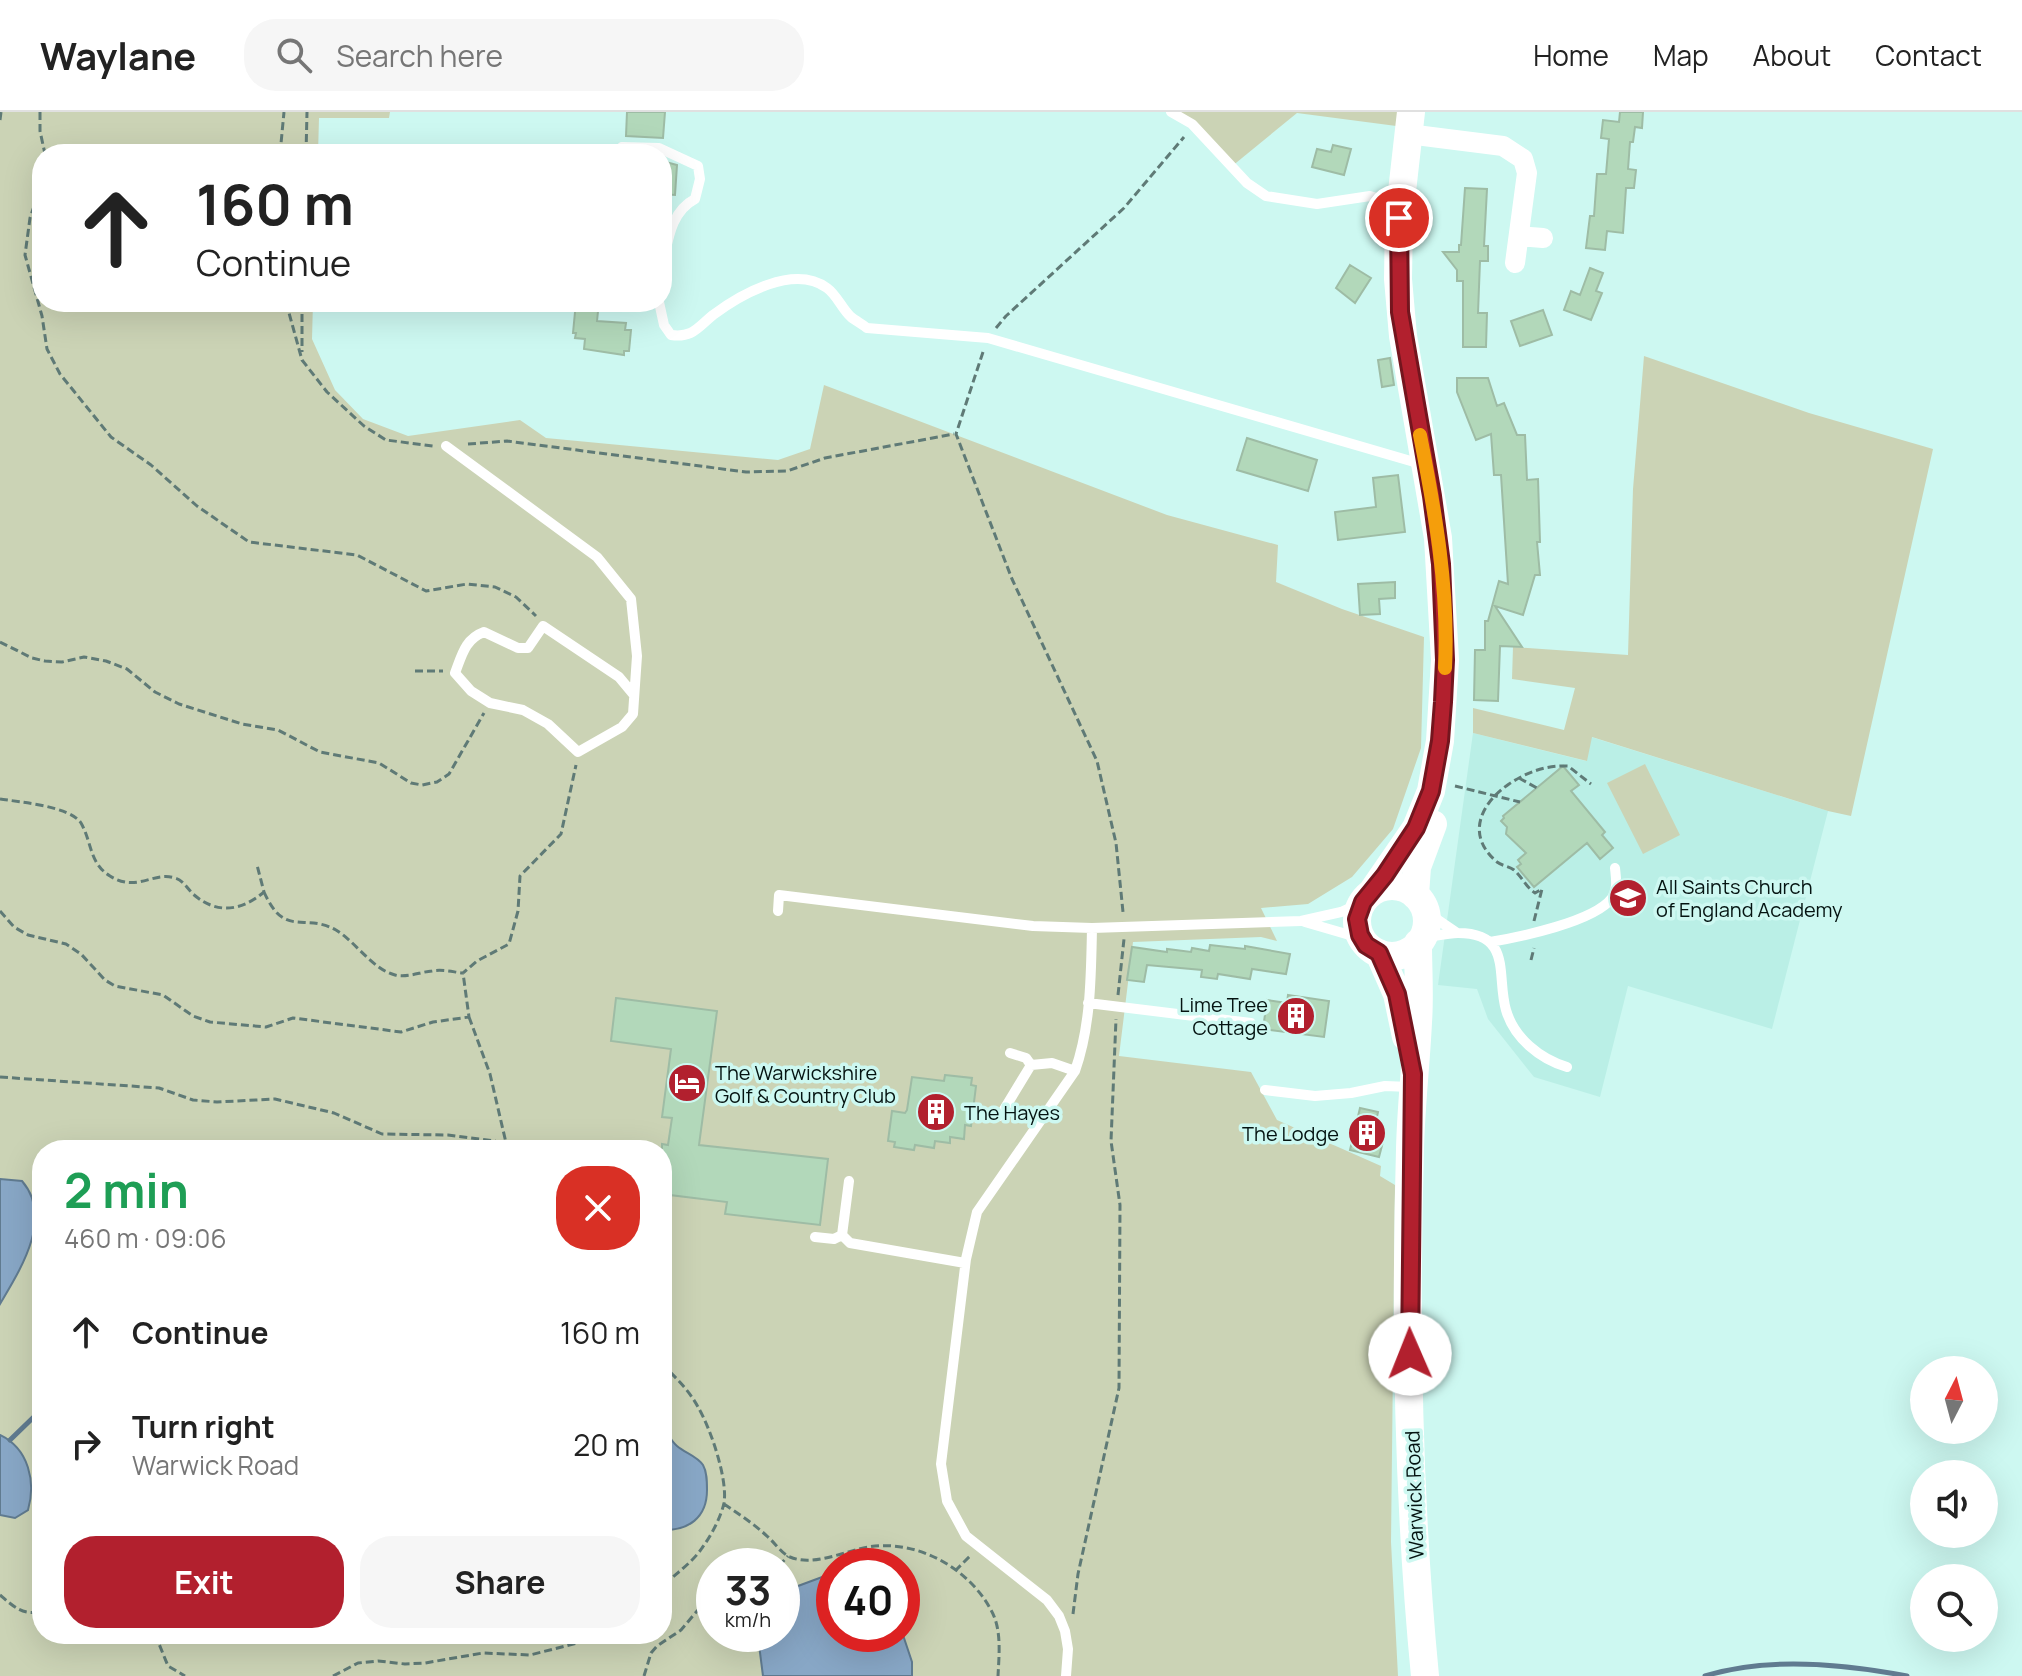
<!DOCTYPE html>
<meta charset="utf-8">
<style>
:root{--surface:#fff;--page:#f6f6f6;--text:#222;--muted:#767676;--line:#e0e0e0;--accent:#b2202e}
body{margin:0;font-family:Manrope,sans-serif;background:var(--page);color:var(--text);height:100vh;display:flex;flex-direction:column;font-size:30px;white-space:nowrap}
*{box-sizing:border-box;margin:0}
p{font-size:26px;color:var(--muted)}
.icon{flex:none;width:44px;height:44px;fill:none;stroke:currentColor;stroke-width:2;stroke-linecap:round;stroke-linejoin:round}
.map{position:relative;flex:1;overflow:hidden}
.sheet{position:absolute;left:32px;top:1028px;width:640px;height:504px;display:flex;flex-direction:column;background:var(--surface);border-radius:32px;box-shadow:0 8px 32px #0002}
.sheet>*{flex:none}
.top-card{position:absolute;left:32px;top:32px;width:640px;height:168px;border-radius:32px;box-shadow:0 8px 32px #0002;background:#fff;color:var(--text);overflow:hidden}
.needle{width:52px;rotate:6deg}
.fabs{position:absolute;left:1910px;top:1244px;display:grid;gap:16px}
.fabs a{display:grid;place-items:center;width:88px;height:88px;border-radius:50%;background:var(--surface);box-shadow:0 8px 32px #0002;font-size:40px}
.speed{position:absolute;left:696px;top:1436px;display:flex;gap:16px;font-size:40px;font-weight:700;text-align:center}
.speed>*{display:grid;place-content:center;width:104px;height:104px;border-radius:50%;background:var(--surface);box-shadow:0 8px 32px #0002;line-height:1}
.speed small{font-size:20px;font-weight:400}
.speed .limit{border:12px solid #d22;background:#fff;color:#111}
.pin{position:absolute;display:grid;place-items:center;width:68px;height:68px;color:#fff;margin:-34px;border:4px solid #fff;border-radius:50%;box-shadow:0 2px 8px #0007}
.me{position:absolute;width:88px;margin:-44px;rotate:359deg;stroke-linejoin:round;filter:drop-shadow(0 0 6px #0008)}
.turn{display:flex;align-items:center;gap:28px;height:168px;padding:0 32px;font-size:36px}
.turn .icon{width:104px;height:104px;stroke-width:2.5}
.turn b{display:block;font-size:56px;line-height:68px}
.round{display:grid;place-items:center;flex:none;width:84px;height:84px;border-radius:32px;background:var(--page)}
.head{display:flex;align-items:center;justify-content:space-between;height:136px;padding:0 32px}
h1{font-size:48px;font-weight:700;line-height:60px;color:#1e9e55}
.cta{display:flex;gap:16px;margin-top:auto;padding:16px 32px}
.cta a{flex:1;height:92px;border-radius:32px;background:var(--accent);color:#fff;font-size:32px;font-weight:700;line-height:92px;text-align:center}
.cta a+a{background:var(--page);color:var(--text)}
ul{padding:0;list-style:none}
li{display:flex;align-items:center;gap:24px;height:112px;padding:0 32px}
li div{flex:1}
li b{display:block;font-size:30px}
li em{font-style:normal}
header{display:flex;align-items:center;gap:48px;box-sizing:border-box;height:112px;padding:0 40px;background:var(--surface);border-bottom:2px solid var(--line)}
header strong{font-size:38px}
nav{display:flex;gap:44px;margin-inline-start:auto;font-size:28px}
.search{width:560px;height:72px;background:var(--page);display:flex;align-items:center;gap:20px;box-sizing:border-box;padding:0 28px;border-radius:32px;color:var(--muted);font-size:30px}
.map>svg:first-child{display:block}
</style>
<header>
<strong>Waylane</strong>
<div class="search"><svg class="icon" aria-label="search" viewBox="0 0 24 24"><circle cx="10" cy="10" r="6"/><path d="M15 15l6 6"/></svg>Search here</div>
<nav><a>Home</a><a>Map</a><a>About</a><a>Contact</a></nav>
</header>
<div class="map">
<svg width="2022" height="1564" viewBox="0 0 2022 1564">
<rect width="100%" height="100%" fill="#cdf8f1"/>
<!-- built -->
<path fill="#baefe6" d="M1473,621L1586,649L1591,625L1828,699L1772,917L1628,874L1600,985L1534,965L1488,907L1477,877L1438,873Z"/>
<!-- green -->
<path fill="#cbd3b5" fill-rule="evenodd" d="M0,0H390L389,6H319L318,42H42V190H313L312,227L335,278L363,307L408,324L520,308L546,326L778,348L810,337L824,273L1167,403L1278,433L1276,470L1342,497L1424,525L1421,636L1393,717L1352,765L1308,792L1261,796L1277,829L1261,825L1133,830L1119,944L1251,960L1277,1008L1381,1054L1380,1064L1395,1073L1391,1430L1398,1564H0ZM42,1038H662V1522H42ZM714,1454H782V1522H714ZM834,1454H902V1522H834Z
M1171,0H1405L1404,15L1297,1L1231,55L1208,29Z
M1644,244L1809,301L1933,337L1851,704L1828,699L1592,625L1587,649L1473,621V596L1564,618L1575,576L1512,567L1513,535L1628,543L1633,377Z
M1645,652L1680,723L1643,742L1607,671Z"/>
<!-- water -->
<path fill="#88a7c6" stroke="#607b90" stroke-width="2" d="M0,1067L22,1069C54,1106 20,1158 0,1192Z
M662,1314C667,1320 671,1329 677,1334C685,1341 697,1344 703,1353C707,1360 707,1369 707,1378C707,1406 688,1419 662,1418Z
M0,1323C29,1337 36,1370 28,1398L15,1406L0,1403Z
M833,1461L834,1522H902V1520L912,1550V1564H763L758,1525L759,1522H782V1483L798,1474Z"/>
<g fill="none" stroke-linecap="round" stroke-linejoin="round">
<!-- stream -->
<path stroke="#607b90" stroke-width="5" d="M10,1328L42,1297
M1705,1564C1768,1544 1844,1552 1907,1564"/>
</g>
<!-- building -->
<path fill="#b2d8ba" stroke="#9ebca5" stroke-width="2" d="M627,0H665L663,26L626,24Z
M1620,0H1643L1642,16L1635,15L1633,30H1630L1628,57L1636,58L1634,76H1626L1623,121L1607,119L1605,138L1586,136L1590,104H1594L1597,62H1606L1609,27L1601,26L1603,8L1619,10Z
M1333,33L1351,37L1344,63L1312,55L1317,37L1331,40Z
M662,49L677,53L675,83L662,82Z
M1465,76L1487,77L1484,134H1488V149H1480L1478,201H1487L1486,235H1463V169H1457V158L1443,140H1459V133H1461Z
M1350,153L1371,166L1355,191L1336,176Z
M1590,156L1603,161L1596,179L1602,181L1591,208L1564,198L1571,179L1580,183Z
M576,190H599L597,209L626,211L625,218H631L629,239H624V243L584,237L585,227L575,226L576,221H573Z
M1543,198L1552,223L1520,234L1511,209Z
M1390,246L1394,273L1382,275L1378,248Z
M1457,266H1488L1497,294L1504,291L1517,323H1525L1527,368L1538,367L1540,430H1537L1540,463H1535L1523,503L1495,494L1522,535L1500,534L1498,589L1474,588L1475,538H1485V509H1488L1499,469L1508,472L1501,363H1494L1491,322L1476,328L1457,280Z
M1247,326L1317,348L1308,379L1237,358Z
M1398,363L1405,420L1338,428L1335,400L1376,395L1373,366Z
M1395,470V486L1379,487L1380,502L1360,503L1358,472Z
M1563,654L1579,673L1571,679L1605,720L1602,723L1613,736L1600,747L1587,731L1534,775L1517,755L1521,752L1518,748L1526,741L1506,722L1507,715L1501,709L1504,706L1503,704Z
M1210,833L1245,837V834L1290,842L1286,862L1252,857L1250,867L1218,862L1217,867L1201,865L1202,858L1147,853L1144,870L1127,868L1132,835L1167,840V837L1191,840L1192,836L1209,839Z
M1288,883L1329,889L1324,925L1263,917L1267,888L1287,891Z
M616,886L717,899L699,1033L828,1047L820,1113L725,1102L727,1090L662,1082V1032L668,1033L672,1006L662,1005L671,937L611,929Z
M945,963L972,966L971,973L976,974L971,1014L965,1013L964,1027L950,1025V1031L935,1029L934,1036L915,1033L914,1038L894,1035L895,1030L888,1029L892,999L905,1001L907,998L912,965L944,969Z
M1360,996L1378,1000L1374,1019L1385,1022L1379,1045L1350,1038Z"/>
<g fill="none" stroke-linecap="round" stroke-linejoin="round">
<!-- path -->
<path stroke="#5f7a76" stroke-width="3" stroke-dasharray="8 4" stroke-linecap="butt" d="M40,0V19L45,42
M0,8L1,0
M280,42L284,0
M306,42L307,0
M42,71L30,106L25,143L42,204L47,237L60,262L111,325L151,353L197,394L249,430L357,443L426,479L467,472L495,475L516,485L536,504
M286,190L302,248L327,280L364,314L386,328L433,334
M302,190V240
M996,216L1006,204L1124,96L1184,25
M983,240L956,322L1012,467L1097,649L1116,731L1123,800
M468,332L507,329L746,360L787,359L825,346L954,322
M0,530L32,546L45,549L62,550L84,545L106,549L127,557L155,580L179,592L242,612L278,618L320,640L379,651L411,671L422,673L437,670L449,662L484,601
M415,559H443
M1519,666L1537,676
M1455,674L1520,690
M0,687C19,690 70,694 81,711C92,730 89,751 110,764C137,781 153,759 175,766C183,768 187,776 193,782C217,803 241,799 264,780L257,753
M264,780C285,827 303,800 336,818C356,830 372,857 395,863C407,866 420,860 432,859C442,857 453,860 463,861L477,849L509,832L518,799L520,764L561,722L576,653
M0,799L14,815L28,823L66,832L81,842L105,868L115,874L163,883L193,904L210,910L266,915L293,906L401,920L433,910L469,905L463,861
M1534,809L1542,777L1535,781C1526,775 1522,765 1514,758C1509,754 1502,754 1497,750C1465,723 1481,691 1509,672C1527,660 1546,653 1568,654L1591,672
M1531,848L1534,836
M1118,883L1124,827
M469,905L490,962L507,1035
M0,965L159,976L193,988L217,990L275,987L334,1001L382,1022L448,1023L495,1029L512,1038
M662,1252C675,1265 689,1278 698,1295C710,1315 728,1367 724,1391C721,1405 711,1424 702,1436C692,1451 675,1462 662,1475
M724,1392C739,1402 754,1412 768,1425C775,1431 782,1442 790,1445C813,1455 845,1439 868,1435C916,1427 968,1455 991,1498C1002,1517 999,1543 998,1564
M779,1454L788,1444
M955,1459L971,1443
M0,1483C14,1495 23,1504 42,1499
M1073,1502L1078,1462L1119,1276L1120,1093L1111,1029L1116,907
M155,1522L168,1554L185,1564
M333,1564L358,1551L378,1549L405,1552L425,1551L483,1541L530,1543L613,1522
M644,1564L651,1541L657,1534L681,1518L703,1492L714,1484"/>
<!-- lane -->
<path stroke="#fff" stroke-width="10" d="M1171,0L1192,12L1247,71L1266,84L1317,92L1370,84L1398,92
M622,35L659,36L698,54L700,67L695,87C670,100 668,130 662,155
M659,190L664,213L671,223C693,226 698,215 713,203C741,182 794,152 827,176C837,183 842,197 851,205C856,209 862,212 867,216L988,226L1421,352
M446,334L597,445L631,487L637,544L633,602L622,615L578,640L548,612L523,598L490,591L471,579L455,561C462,543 465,527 484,520L518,536H528L543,514L619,565L634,583
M1423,794L1435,806L1457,821
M778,799L779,783L1033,814L1092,816
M1305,810L1353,824L1366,833
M1421,826C1433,825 1446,821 1458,821C1513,821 1496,864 1506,898C1514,926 1540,947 1567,955
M1490,830C1519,825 1594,810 1612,786C1618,777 1616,766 1615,756
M1088,891L1251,911
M1010,941L1026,946L1031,953
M1265,978L1315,984L1351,981L1385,974L1410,975
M1000,1004L1031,953L1052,951L1075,959
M849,1069L842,1123L850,1131L965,1151
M815,1125L834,1127L842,1123
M1066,1564L1068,1537L1065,1519L1059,1504L1047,1488L966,1424L947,1389L941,1352L966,1147L977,1100L1075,959C1091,914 1091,863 1092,816L1301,809L1341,800L1363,790"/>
<!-- street -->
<path stroke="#fff" stroke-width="20" d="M1408,22L1503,34L1523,47L1527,61L1515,151
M1519,124L1543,126"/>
<!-- secondary -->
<path stroke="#fff" stroke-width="28" d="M1357 809a35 35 0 1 1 70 0a35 35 0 1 1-70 0Z
M1372,780L1416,716L1431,679L1440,629L1445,548L1438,426L1403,224L1398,167L1399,106L1411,0
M1415,783L1417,755L1433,712
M1418,831C1418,857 1420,884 1418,910C1416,952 1411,994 1410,1037C1405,1212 1408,1389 1425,1564
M1379,841L1397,882L1406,925"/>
</g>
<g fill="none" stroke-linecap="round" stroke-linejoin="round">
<defs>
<path id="route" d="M1399,106L1400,200L1432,384L1441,452L1445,548L1443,590L1440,629L1431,679L1416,716L1385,763L1363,790L1357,807L1360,823L1366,833L1379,841L1397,882L1413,962L1410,1242"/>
</defs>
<!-- route casing -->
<use href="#route" stroke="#74151e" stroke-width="20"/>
<!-- route -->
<use href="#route" stroke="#b2202e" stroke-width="14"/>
<!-- slow -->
<path stroke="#f59e0b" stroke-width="14" d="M1420,323C1435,399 1449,478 1445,556"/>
</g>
<!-- icons -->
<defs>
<symbol id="school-disc" viewBox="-11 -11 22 22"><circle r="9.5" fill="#b2202e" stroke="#cdf8f1"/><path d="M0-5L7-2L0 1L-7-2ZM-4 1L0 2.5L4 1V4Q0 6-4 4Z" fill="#fff"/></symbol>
<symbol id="building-disc" viewBox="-11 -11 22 22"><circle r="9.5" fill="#b2202e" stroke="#cdf8f1"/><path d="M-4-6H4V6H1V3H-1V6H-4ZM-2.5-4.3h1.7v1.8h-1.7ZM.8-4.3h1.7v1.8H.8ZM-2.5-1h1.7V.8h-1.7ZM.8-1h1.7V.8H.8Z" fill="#fff"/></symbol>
<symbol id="hotel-disc" viewBox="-11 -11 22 22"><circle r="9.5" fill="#b2202e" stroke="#cdf8f1"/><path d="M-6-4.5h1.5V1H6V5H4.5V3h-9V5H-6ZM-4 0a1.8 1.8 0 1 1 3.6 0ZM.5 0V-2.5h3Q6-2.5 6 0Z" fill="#fff"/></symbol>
</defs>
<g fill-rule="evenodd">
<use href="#school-disc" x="1606" y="764" width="44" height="44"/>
<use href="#building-disc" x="1274" y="882" width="44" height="44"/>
<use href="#hotel-disc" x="665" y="949" width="44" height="44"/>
<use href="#building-disc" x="914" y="978" width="44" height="44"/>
<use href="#building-disc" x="1345" y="999" width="44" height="44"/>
</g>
<g text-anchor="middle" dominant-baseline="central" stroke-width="7" stroke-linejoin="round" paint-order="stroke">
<!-- poi labels -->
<g font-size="20" fill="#041311" stroke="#cdf8f1" text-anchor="start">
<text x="1656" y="774">All Saints Church<tspan x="1656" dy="23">of England Academy</tspan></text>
<text x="1268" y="892" text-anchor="end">Lime Tree<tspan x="1268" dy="23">Cottage</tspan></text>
<text x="715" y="960">The Warwickshire<tspan x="715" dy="23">Golf &amp; Country Club</tspan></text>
<text x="964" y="1000">The Hayes</text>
<text x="1339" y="1021" text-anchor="end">The Lodge</text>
</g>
<!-- street labels -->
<g font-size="20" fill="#041311" stroke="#cdf8f1">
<text transform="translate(1414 1383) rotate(-92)">Warwick Road</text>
</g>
</g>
</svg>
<div class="fabs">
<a><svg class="needle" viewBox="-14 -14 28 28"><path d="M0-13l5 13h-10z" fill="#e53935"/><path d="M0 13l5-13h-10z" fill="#767676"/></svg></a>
<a><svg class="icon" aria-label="sound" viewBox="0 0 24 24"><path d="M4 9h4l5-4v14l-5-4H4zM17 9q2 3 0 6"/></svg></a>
<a><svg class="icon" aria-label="search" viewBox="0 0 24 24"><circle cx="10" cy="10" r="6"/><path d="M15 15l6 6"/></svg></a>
</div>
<div class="speed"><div>33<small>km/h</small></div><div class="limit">40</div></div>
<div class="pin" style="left:1399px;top:106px;background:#d93025"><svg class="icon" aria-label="arrive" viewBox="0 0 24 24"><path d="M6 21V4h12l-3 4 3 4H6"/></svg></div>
<svg class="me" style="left:1410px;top:1242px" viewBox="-20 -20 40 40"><circle r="19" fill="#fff"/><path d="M0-13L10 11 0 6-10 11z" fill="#b2202e"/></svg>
<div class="top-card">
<div class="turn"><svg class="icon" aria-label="ahead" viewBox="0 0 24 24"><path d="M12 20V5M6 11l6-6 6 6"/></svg><div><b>160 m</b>Continue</div></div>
</div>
<section class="sheet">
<div class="head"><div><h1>2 min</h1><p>460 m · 09:06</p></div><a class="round" style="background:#d93025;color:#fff"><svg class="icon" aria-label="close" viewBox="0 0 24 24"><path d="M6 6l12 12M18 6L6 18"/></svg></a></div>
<ul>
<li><svg class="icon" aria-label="ahead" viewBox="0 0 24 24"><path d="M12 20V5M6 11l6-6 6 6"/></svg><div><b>Continue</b></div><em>160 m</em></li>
<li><svg class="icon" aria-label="right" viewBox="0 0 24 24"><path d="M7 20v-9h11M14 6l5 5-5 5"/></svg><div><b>Turn right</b><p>Warwick Road</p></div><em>20 m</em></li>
</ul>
<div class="cta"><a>Exit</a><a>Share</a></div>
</section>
</div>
